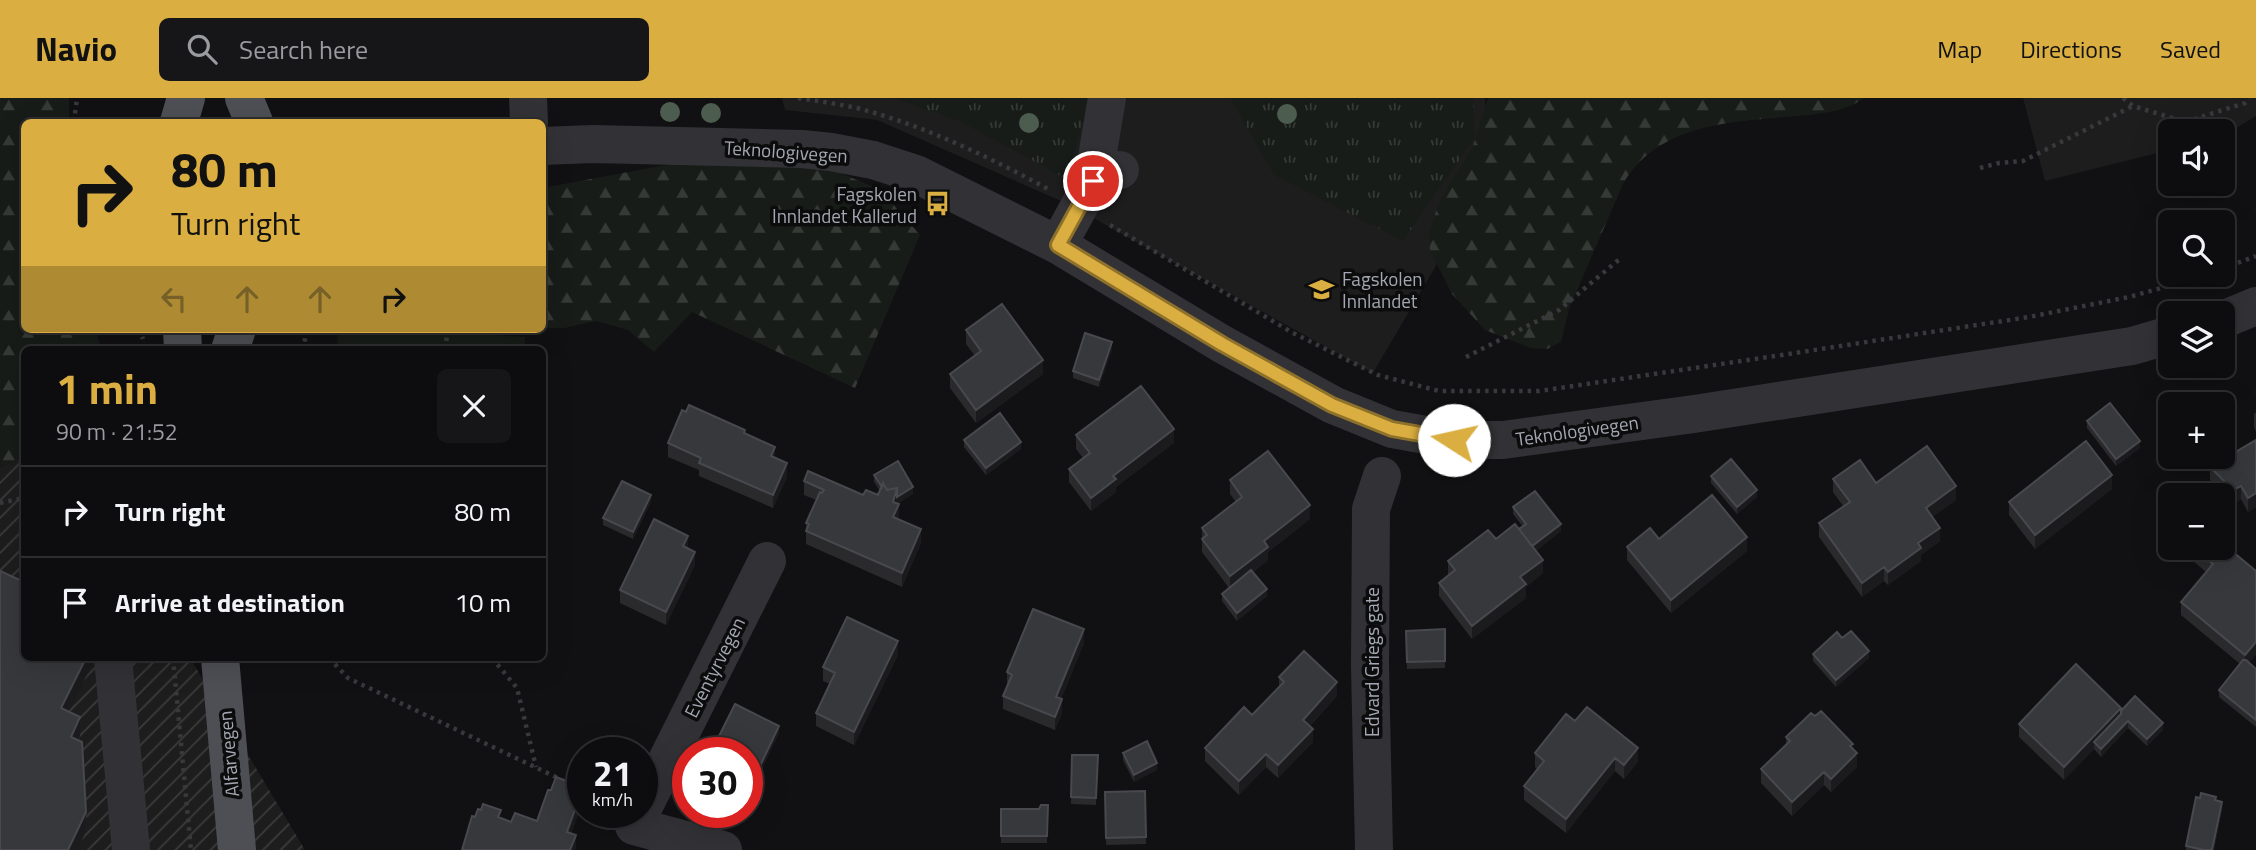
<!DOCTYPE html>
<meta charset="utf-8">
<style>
:root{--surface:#0d0c0e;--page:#161517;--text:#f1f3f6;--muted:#9a9b9e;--line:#2d2c2e;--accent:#daae40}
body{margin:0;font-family:"Titillium Web",sans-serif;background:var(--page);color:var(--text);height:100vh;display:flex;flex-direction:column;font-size:26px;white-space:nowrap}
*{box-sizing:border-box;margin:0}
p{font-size:23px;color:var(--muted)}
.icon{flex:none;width:38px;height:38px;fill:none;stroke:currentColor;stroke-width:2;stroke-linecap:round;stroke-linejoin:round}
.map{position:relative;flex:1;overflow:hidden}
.panel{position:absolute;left:21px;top:248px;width:525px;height:315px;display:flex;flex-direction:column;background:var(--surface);border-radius:10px;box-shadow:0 7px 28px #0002,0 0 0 2px var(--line)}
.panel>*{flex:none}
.guide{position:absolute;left:21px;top:21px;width:525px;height:214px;border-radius:10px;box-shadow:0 7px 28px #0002,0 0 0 2px var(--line);background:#daae40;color:#111;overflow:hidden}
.fabs{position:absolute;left:2158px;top:21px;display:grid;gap:14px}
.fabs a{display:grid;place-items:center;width:77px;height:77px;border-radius:10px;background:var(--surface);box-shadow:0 7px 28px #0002,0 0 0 2px var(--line);font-size:35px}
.speed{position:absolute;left:567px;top:639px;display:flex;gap:14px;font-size:35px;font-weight:700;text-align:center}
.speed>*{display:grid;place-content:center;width:91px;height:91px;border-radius:50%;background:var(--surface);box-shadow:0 7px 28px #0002,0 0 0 2px var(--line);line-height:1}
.speed small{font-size:18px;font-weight:400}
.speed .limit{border:10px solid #d22;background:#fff;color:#111}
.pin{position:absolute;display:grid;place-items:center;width:60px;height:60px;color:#fff;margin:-30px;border:4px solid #fff;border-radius:50%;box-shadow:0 2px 7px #0007}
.me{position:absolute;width:77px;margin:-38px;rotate:280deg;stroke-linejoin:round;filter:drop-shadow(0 0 5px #0008)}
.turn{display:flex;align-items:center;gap:24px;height:147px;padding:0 35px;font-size:32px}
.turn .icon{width:91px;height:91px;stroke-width:2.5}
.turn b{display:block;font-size:49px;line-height:60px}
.lanes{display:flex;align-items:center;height:66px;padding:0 35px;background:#0003;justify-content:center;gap:35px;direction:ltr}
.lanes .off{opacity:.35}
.round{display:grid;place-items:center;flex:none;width:74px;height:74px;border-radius:10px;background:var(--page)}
.overview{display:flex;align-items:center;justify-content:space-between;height:119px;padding:0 35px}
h1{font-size:42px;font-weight:700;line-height:52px;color:var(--accent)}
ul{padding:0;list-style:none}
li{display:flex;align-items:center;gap:21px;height:91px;padding:0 35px;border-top:2px solid var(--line)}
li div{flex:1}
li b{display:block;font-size:26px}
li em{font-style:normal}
header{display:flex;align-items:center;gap:42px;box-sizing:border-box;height:98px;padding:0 35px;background:var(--accent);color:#111}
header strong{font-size:33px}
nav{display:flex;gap:38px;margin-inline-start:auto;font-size:24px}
.search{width:490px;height:63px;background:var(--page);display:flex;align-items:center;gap:18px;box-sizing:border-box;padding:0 24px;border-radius:10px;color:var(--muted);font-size:26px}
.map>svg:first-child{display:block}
</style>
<header>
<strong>Navio</strong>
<div class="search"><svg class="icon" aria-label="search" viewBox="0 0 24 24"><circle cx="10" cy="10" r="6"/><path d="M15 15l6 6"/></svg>Search here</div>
<nav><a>Map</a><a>Directions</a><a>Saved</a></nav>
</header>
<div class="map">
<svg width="2256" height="752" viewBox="0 0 2256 752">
<defs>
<pattern id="industrial-furrows" width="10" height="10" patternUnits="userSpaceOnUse" patternTransform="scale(1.75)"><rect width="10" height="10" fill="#1d1d1e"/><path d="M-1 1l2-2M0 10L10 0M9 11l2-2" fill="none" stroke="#3b3b3c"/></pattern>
<pattern id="grass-tufts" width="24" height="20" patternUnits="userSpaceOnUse" patternTransform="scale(1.75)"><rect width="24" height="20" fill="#171c18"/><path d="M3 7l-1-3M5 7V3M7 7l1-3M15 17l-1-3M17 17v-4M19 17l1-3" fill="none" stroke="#363a37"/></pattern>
<pattern id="forest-firs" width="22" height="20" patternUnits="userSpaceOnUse" patternTransform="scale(1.75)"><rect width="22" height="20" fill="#171c18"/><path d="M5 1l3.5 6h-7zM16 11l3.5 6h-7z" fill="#363a37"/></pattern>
</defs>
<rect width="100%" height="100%" fill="#111012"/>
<!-- built -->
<path fill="#1d1d1e" d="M782,0H1485L1488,79L1373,275L1068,106L877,22L785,12Z
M2023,0H2256V18L2223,38L2222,33H2170V52L2045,83Z"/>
<!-- industrial -->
<path fill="url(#industrial-furrows)" d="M24,357V560H190L305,752H0V370Z"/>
<!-- grass -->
<path fill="url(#grass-tufts)" d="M893,0H1090L1069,72L1065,80L959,23Z
M1230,0H1473L1475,39L1403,143L1274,77Z"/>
<!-- forest -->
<path fill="url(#forest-firs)" d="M0,0H69V24H24V231H96L101,252H24V357L0,370Z
M1488,0H1864C1845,14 1820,16 1797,18C1734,24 1659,24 1623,86L1569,211L1561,244L1547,251L1531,250L1485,232L1452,196L1430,152L1429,135L1439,104L1473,48Z
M704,60H804L881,92L920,137L855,290L692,214L654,254L628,232L596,223L564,230H543L542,90Z"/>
<!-- park -->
<path fill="#171c18" d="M338,231H395L525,239V252H337Z"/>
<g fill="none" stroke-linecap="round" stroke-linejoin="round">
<!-- path -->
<path stroke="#38393d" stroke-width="4.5" stroke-dasharray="3.5 5" stroke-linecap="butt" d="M798,0C818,3 838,6 857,10C925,28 987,58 1048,91
M2123,0L2133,8L2185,24L2245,5L2249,0
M74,24L77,0
M2185,24L2190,33
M1980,70L1999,65L2023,63L2133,8
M2219,86L2223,94
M1110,127L1293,235L1378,277L1439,293H1539L1782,257L2029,219L2129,199L2208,177
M2222,171L2256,158
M139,231L143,241
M446,231L447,252
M303,252L307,231
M1466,259L1559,212L1622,159
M0,405L24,400
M173,560L191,752
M329,560L348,580L560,681
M492,560L517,590L536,669"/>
<!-- minor -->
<path stroke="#323236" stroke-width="38" d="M528,0L529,24
M542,48L593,46L802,51L831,54L873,62L916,76L1058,147L1222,246L1333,307L1392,331L1454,342H1503L1694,316L2132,248L2170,237
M1093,83L1107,0
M1058,147L1093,83L1120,72
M2222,222L2256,208
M113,560L131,752
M642,712L767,463
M634,728L723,752
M1374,752L1370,568L1371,411L1382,378"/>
<!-- major -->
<path stroke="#4e4f55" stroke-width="38" d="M244,0L254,24
M179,24L186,0
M182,231L183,252
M230,252L237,231
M220,560L237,752"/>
</g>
<!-- trees -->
<g fill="#4c5c4e">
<circle cx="670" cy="14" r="10"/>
<circle cx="711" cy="15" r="10"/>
<circle cx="1287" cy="16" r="10"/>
<circle cx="1029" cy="25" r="10"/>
</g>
<!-- wall -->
<path fill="#2a2a2d" d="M966,232L1043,276L976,325L950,290V276L975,258L966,246Z
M1112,251L1099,289L1073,280V273Z
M2256,314V334L2254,329V316Z
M2087,323L2140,350L2116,368L2087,330Z
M745,336L775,360L787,379L773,410L699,378V372L668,359V345Z
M1076,337L1174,345L1116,389V394L1091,413L1069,384V371L1083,360L1076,351Z
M964,342L1021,351L986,377L964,349Z
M2256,342V409L2248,414L2241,401L2233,406L2210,382V369Z
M874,377L913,396L897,406L898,421L921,445L902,489L806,446V425L816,402L804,397V383L863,397H878L880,393L874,384Z
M1711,378L1757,399L1737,416L1711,385Z
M1833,381L1876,385L1956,402L1932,419L1940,443L1921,457V463L1888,487L1884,483L1862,499L1819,439V425L1843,408L1833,394Z
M1230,382L1310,421L1268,454V462L1253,474L1267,498L1237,523L1222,503V496L1229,490L1202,454V430L1236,404L1230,396Z
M2112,391L2035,451L2009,417V404Z
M651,404L633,441L603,427V420Z
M1513,409L1561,433L1536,453L1543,475L1526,489V500L1472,541L1439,498V485L1448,477V463L1496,441L1519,431L1523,429L1513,416Z
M1659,441L1747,453L1671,515L1627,462V449Z
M2185,450H2222L2230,452L2249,565L2256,571V629L2219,599V592L2240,566L2181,517V504L2206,474L2185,456Z
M688,451L695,467L666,527L620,505V492Z
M1406,533L1445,563V570L1407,571Z
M1084,545L1061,601L1062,615L1055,632L1003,611V598L1007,588V574Z
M1813,556L1869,560L1836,589L1813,563Z
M898,557L854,647L816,628V615L830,586L823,583V569Z
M1279,579L1337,598L1310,628L1313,644L1278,680L1266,669L1239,697L1205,663V650L1252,617L1279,590Z
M2121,613L2163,632L2147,648L2128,630L2101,659L2094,651L2064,682L2019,639V626Z
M1575,623L1638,664L1624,681L1615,673L1566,735L1524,702V688L1537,671L1535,669V655Z
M779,635L761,673L747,666V654H723L716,651V644Z
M1786,639L1853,650L1857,669L1831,694L1824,687L1792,718L1761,685V671L1786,646Z
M1123,655L1157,672L1134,684L1123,662Z
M1072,657H1098L1096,707L1071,706Z
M1145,693L1146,746L1106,747L1105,694Z
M2216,703L2222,711L2214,752H2186V748Z
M1048,707L1047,745H1001V711H1039Z"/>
<!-- shaded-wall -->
<path fill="#1b1a1c" d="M1112,244V251L1099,289V282Z
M1043,262V276L976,325V312Z
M1174,331V345L1116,389V394L1091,413V400L1113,378Z
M2140,343V350L2116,368V361Z
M1021,344V351L986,377V370Z
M775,349V362L771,358Z
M787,365V379L773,410V397Z
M2112,377V391L2035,451V437Z
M1956,388V402L1926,423V410Z
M2241,388V401L2233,406V392Z
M913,389V396L897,406V404L893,418L887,406L897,390Z
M1757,392V399L1737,416V409Z
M2256,395V409L2248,414V400Z
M651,397V404L633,441V434Z
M899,406V420L893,433V419Z
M1310,407V421L1268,454V462L1230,491V478L1264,443Z
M1561,426V433L1530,458V451Z
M1940,430V443L1921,457V463L1888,487V474L1918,445Z
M921,431V445L902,489V475Z
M688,438V452L683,448Z
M1747,439V453L1671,515V502Z
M695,454V467L666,527V514Z
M1543,462V475L1526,489V500L1472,541V528L1520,479Z
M1884,469V483L1862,499V485Z
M1267,491V498L1237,523V515Z
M1084,531V545L1056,612V599Z
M898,543V557L854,647V634Z
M2256,544V557L2245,570V557Z
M1869,553V560L1836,589V582Z
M86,560H95L61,629V610Z
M1337,584V598L1303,635V622Z
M1062,601V615L1055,632V619Z
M2121,610V623L2094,644V651L2064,682V669Z
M80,619V638L71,658V639Z
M2128,623V630L2101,659V651Z
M2163,625V632L2147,648V641Z
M779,628V635L761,673V666Z
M1313,631V644L1278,680V667Z
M1638,650V664L1624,681V667Z
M1857,655V669L1831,694V681Z
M1266,656V669L1239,697V683Z
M1615,660V673L1566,735V721Z
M1157,665V672L1134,684V677Z
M1824,674V687L1792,718V704Z
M583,691V704L567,747V734Z
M2222,704V711L2214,752H2212Z
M86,714V733L77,752H68Z
M576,737V750L575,752H570Z"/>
<!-- building -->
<path fill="#37383b" stroke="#48494e" stroke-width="2" d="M1002,206L1043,262L976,312L950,276L981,253L966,232Z
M1085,235L1112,244L1099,282L1073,273Z
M1141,288L1174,331L1113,378L1116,381L1091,400L1069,371L1090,355L1076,337Z
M2110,305L2140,343L2116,361L2087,323Z
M689,307L745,332L744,335L775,349L771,358L787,365L773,397L699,365L701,360L668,345L682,312L686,314Z
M1000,315L1021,344L986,370L964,342Z
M2256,342V395L2248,400L2241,388L2233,392L2210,369Z
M2086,343L2112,377L2035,437L2009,404Z
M1927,348L1956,388L1926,410L1940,430L1918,445L1921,450L1888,474L1884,469L1862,485L1819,425L1850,404L1833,381L1860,362L1876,385Z
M1268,353L1310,407L1264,443L1268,449L1230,478L1202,441L1207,437L1202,430L1242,399L1230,382Z
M1731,361L1757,392L1737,409L1711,378Z
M898,363L913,389L897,399V390L887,392L883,385L882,389L874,377Z
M808,373L863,397L866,392L878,397L883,385L887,392L897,390L893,404L899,406L893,419L921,431L902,475L806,433L809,426L806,425L820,394L822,395L824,392L804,383Z
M622,383L651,397L633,434L603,420Z
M1535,393L1561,426L1532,448L1519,431L1526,426L1513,409Z
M1712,397L1747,439L1671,502L1627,449L1650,430L1659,441Z
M654,421L688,438L683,448L695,454L666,514L620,492Z
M1515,426L1543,462L1520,479L1526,486L1472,528L1439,485L1455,472L1448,463L1488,432L1496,441Z
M2222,439L2230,445L2227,449L2256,473V544L2245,557L2181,504L2213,466L2194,450H2222Z
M1251,472L1267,491L1237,515L1222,496Z
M0,473L24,484V560H86L61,610L80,619L71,639L82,644L86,714L68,752H0Z
M1033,511L1084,531L1056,599L1062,601L1055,619L1003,598L1012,577L1007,574Z
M847,519L898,543L854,634L816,615L835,575L823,569Z
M1445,531V563L1407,564L1406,533Z
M1851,533L1869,553L1836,582L1813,556L1837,534L1842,540Z
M1304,553L1337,584L1303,622L1313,631L1278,667L1266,656L1239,683L1205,650L1244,609L1252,617L1284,584L1279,579Z
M2243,562H2246L2256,571V622L2219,592Z
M2076,566L2121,610L2064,669L2019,626Z
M2135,598L2163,625L2147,641L2128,623L2101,651L2094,644L2121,616V613Z
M735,606L779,628L761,666L747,659V654H738L716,644Z
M1587,609L1638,650L1624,667L1615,660L1566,721L1524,688L1544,663L1535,655L1566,616L1575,623Z
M1821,613L1853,646L1850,648L1857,655L1831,681L1824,674L1792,704L1761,671L1790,643L1786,639L1811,615L1815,618Z
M1147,643L1157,665L1134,677L1123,655Z
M1072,657H1098L1096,700L1071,699Z
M556,679L583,689L567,734L576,737L570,752H462L472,718L475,719L478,711L481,712L483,706L501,712L498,719L511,724L515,715L537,723L548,692H551Z
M1145,693L1146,739L1106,740L1105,694Z
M2201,695L2216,699L2215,702L2222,704L2212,752H2204L2186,748L2196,699L2200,700Z
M1041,707H1048L1047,738H1001V711H1039Z"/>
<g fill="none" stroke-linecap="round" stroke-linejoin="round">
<defs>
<path id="route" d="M1093,83L1058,147L1222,246L1332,307L1392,331L1454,342"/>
</defs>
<!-- route casing -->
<use href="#route" stroke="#8e712a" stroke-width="18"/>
<!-- route -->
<use href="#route" stroke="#daae40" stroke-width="12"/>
</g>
<!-- icons -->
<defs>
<symbol id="bus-bare" viewBox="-9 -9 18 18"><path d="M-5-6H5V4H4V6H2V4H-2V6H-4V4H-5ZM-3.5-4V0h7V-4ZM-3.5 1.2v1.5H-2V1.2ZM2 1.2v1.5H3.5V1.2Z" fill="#daae40" stroke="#0c0c0d" stroke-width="2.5" paint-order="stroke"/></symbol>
<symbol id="university-bare" viewBox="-9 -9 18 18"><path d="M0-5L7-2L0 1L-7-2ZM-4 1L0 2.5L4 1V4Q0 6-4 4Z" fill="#daae40" stroke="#0c0c0d" stroke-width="2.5" paint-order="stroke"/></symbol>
</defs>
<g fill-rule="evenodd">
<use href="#bus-bare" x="920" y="88" width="35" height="35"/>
<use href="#university-bare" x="1304" y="174" width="35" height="35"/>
</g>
<g text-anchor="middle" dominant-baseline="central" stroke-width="7" stroke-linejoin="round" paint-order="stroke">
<!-- street labels -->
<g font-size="19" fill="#a3a7b1" stroke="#0c0c0d">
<text transform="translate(786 53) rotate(4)">Teknologivegen</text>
<text transform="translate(1577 332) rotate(-8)">Teknologivegen</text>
<text transform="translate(1371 564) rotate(-90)">Edvard Griegs gate</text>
<text transform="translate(714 569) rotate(-63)">Eventyrvegen</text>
<text transform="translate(228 656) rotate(-95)">Alfarvegen</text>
</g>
<!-- poi labels -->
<g font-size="19" fill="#a3a7b1" stroke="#0c0c0d" text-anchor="end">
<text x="917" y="95">Fagskolen<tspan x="917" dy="22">Innlandet Kallerud</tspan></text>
<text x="1342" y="180" text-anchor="start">Fagskolen<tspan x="1342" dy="22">Innlandet</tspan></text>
</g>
</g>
</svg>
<div class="fabs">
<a><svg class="icon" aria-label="sound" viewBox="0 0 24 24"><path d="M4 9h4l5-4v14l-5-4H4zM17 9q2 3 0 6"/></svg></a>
<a><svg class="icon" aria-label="search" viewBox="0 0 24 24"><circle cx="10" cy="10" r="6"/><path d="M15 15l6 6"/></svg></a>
<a><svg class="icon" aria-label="layers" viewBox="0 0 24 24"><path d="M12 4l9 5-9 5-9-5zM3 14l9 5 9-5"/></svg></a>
<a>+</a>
<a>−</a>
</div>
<div class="speed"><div>21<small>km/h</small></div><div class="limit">30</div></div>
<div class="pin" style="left:1093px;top:83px;background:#d93025"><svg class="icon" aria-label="arrive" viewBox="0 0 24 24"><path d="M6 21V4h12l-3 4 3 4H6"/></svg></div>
<svg class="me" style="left:1454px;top:342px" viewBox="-20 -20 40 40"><circle r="19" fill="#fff"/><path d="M0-13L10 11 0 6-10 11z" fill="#daae40"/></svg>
<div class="guide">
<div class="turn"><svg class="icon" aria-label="right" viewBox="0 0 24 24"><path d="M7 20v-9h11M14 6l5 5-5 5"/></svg><div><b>80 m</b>Turn right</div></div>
<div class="lanes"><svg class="icon off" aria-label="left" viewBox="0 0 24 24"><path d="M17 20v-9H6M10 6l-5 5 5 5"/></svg><svg class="icon off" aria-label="ahead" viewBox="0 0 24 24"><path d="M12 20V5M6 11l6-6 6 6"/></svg><svg class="icon off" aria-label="ahead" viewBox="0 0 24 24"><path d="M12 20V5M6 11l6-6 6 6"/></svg><svg class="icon" aria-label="right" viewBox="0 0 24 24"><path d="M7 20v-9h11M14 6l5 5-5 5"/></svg></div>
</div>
<section class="panel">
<div class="overview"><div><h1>1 min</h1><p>90 m · 21:52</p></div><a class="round"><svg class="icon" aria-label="close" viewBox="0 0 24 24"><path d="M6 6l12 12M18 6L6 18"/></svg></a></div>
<ul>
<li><svg class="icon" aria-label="right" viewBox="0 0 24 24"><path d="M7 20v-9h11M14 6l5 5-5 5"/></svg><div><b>Turn right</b></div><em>80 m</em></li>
<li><svg class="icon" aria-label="arrive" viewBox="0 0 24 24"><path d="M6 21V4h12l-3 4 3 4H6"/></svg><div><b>Arrive at destination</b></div><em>10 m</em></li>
</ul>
</section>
</div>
